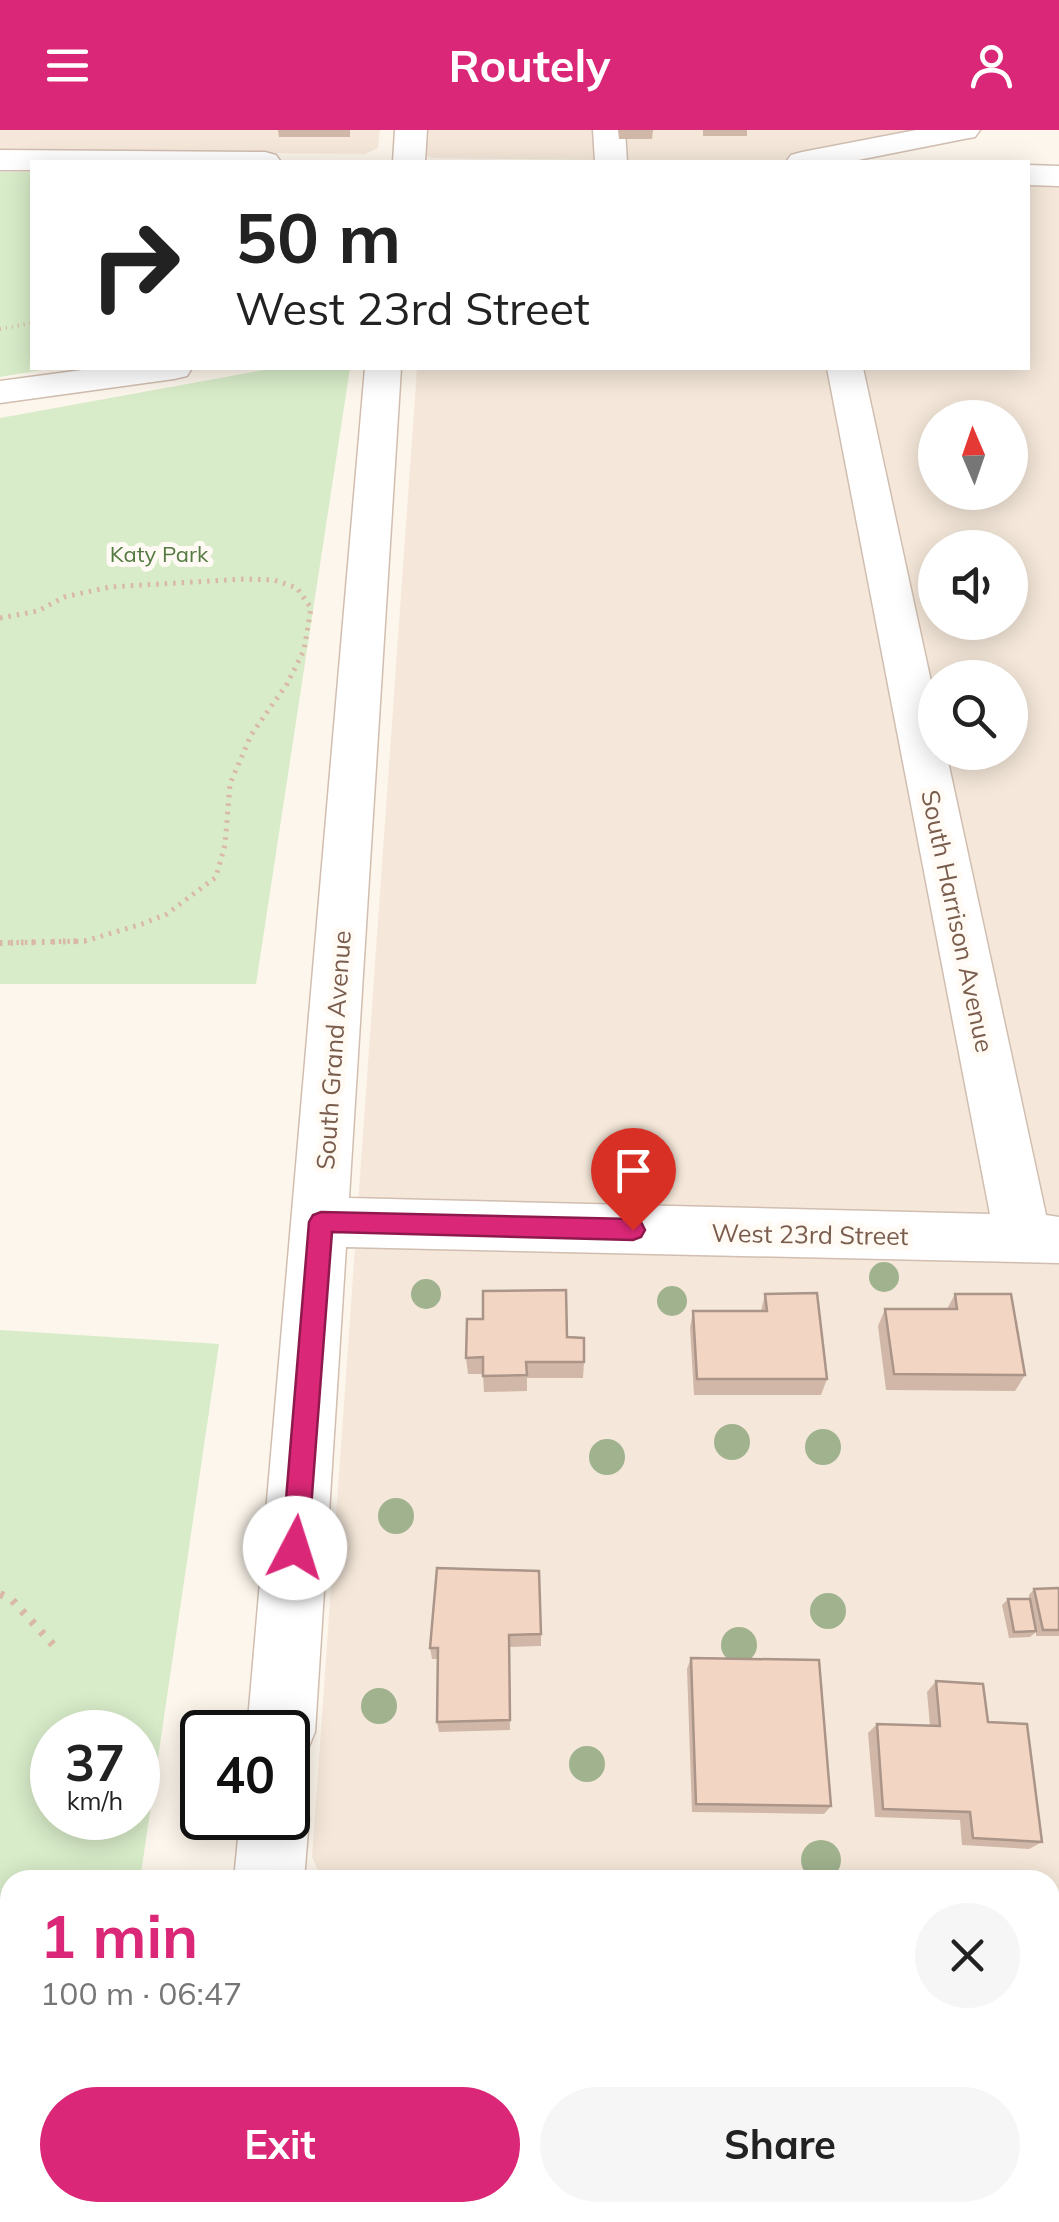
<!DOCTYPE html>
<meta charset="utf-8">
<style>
:root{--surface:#fff;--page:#f6f6f6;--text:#222;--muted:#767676;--accent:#db2777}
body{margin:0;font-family:Mulish,sans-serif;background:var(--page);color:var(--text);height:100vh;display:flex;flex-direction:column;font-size:38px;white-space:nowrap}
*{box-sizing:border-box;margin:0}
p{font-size:32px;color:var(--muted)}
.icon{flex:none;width:55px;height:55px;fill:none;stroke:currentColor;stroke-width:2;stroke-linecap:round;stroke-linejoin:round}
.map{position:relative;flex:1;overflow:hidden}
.details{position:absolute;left:0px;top:1740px;width:1060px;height:352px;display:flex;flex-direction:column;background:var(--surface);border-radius:30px 30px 0 0;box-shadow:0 5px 25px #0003}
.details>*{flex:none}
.banner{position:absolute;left:30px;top:30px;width:1000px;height:210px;border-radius:0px;box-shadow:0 5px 25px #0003;background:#fff;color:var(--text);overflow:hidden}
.needle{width:65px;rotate:358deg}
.tools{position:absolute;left:918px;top:270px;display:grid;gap:20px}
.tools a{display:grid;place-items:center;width:110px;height:110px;border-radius:50%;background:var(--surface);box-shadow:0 5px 25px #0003;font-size:50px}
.speed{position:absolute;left:30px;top:1580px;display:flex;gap:20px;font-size:50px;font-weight:700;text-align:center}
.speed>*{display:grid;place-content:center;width:130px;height:130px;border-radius:50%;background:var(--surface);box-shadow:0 5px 25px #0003;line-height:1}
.speed small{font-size:25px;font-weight:400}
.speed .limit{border:5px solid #111;border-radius:15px;background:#fff;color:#111}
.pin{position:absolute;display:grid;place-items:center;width:85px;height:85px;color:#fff;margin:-102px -42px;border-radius:50% 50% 50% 0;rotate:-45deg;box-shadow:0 0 10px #0007}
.pin .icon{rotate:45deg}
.me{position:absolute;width:110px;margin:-55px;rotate:5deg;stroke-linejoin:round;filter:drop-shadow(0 0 8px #0008)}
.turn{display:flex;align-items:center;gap:35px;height:210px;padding:0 40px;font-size:45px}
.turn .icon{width:130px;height:130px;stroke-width:2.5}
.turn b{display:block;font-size:70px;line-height:85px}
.round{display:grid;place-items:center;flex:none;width:105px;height:105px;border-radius:52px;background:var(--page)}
.summary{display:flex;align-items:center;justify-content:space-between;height:170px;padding:0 40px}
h1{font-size:60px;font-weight:700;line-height:75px;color:var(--accent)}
.button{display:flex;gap:20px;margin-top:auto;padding:20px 40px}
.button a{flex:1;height:115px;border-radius:60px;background:var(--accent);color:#fff;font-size:40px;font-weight:700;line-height:115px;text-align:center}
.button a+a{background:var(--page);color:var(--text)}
header{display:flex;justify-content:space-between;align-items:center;height:130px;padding:0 40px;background:var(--accent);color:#fff;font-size:45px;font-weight:700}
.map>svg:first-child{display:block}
</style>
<header><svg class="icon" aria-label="menu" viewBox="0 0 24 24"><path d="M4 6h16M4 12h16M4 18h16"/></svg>Routely<svg class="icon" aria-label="person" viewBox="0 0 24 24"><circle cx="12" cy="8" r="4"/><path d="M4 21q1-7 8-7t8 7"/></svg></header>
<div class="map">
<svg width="1059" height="2092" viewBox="0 0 1059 2092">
<rect width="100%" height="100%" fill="#fdf6ec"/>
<!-- residential -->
<path fill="#f5e8da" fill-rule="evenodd" d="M0,0H380L378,18L365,24L0,21Z
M425,0H953L825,32H772L431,28L423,23Z
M1028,53L1059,54V1812L1050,1811V1750H322L312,1727L417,238H1028ZM935,288H1010V362H935ZM935,418H1010V492H935ZM935,548H1010V622H935Z
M0,1904H10V2082L161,2083L160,2092H0Z
M1050,1933H1059V2092H303L304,2082H1050Z"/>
<!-- green -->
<path fill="#d8ecc9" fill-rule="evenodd" d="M0,42H32V238H54L0,247Z
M275,238H350L256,854H0V288Z
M0,1200L219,1214L140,1750H10V1785H0ZM52,1602H138V1688H52Z"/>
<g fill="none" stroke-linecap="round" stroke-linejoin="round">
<defs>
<path id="minor" d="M395,0H427L425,32H393Z
M593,0H625L627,32H595Z
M916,0H980L975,7L964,9L848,32H786L791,25L802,22Z
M0,20L265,22L276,25L281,32H32V40H0Z
M1028,35L1059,36V56L1028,55Z
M97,238H192L187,246L174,249L0,273V251Z
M365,238H401L349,1068L990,1084L827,238H863L935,570V622H946L1046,1085L1059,1087V1133L346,1117L315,1602L305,1626L288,1633V1602H247Z
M288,1659L299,1663L309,1688L304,1750H234L240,1688H288Z
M0,1807H10V1879H0Z
M1050,1817L1059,1818V1892L1050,1891Z
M204,2082H282L281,2092H203Z"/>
</defs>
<!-- minor casing -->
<use href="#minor" stroke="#d1beb0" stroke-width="3"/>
<!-- path-far3 -->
<path stroke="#d9b8a5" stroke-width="4" stroke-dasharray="1 5" stroke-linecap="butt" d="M0,199L32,193"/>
<!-- path-far2 -->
<path stroke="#d9b8a5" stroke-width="5" stroke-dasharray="2.5 6" stroke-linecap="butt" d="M0,488L38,481L64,467L110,457L244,449L274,450L297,458L311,478L304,520L287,554L251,605L230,654L225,715L216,747L167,784L142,794L85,811L0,813"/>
<!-- path-far1 -->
<path stroke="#d9b8a5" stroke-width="6" stroke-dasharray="2.5 8" stroke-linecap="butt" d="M0,813L85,811"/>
<!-- path -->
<path stroke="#d9b8a5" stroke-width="8" stroke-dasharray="4 10" stroke-linecap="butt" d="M0,1464L12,1470L56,1518"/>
<!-- minor -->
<use href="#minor" fill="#fff" fill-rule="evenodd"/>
</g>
<!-- trees -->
<g fill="#a0b28e">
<circle cx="884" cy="1147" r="15"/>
<circle cx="426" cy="1164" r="15"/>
<circle cx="672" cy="1171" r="15"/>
<circle cx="732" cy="1312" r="18"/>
<circle cx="823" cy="1317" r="18"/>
<circle cx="607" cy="1327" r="18"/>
<circle cx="396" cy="1386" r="18"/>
<circle cx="828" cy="1481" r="18"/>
<circle cx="739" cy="1515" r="18"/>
<circle cx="379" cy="1576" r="18"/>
<circle cx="587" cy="1634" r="18"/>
<circle cx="821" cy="1730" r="20"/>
</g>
<!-- wall -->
<path fill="#d1b7a8" d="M278,0H350V7H279Z
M618,0H653L652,9H619Z
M703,0H747V6H703Z
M765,1164L827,1249L821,1265H694L690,1198L693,1181H761Z
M955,1164L1025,1245L1015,1261L886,1260L878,1196L885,1179H947Z
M567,1207L584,1232L583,1248H527V1261L484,1262L483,1244H468L466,1228Z
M437,1438L541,1504V1516L509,1517L510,1600L439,1602L437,1592L438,1529H432L430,1518Z
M1059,1458V1506H1036V1502L1030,1507L1009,1508L1002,1475L1008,1469H1029V1465L1034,1459Z
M691,1528L831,1676L824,1684L692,1682L687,1539Z
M936,1551L988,1592L1042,1712L1029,1719L962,1715L960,1690L875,1687L868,1603L877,1594L930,1596L927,1562Z"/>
<!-- building -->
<path fill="#f3d5c3" stroke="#aa9588" stroke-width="2.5" d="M566,1160L567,1207L584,1208V1232H526L527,1245L483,1246V1227L466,1228L467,1189H483V1161Z
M817,1163L827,1249H697L693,1181H767L765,1164Z
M955,1164H1011L1025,1245L894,1244L885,1179H957Z
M437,1438L539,1441L541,1504L509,1505L510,1590L437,1592L438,1518H430Z
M1059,1458V1500H1043L1034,1459Z
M1008,1469H1030L1036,1501L1014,1502Z
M691,1528L819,1530L831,1676L696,1674Z
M936,1551L983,1554L988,1592L1027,1594L1042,1712L973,1708L970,1682L883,1679L877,1594L940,1596Z
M393,2082H557L558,2092H393Z"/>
<!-- route -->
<path fill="#db2777" stroke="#8e194d" stroke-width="2.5" d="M321,1082L633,1089L641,1092L645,1100L641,1107L633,1110L332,1102L308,1418L304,1427L295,1431L286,1427L282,1418L309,1092L313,1085Z"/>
<g text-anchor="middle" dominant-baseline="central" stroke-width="10" stroke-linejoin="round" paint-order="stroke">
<!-- far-park labels -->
<g font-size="22" fill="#537a41" stroke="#fffaf3">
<text x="159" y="424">Katy Park</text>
</g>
<!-- street labels -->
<g font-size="25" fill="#7a5c4d" stroke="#fffaf3">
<text transform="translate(958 791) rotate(78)">South Harrison Avenue</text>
<text transform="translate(333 920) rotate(-86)">South Grand Avenue</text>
<text transform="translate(810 1104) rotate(1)">West 23rd Street</text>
</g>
</g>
</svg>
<div class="tools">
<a><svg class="needle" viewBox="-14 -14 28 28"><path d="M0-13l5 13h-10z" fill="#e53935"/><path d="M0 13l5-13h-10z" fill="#767676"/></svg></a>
<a><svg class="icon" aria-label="sound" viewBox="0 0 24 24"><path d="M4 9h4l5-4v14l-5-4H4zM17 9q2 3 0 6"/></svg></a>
<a><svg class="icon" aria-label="search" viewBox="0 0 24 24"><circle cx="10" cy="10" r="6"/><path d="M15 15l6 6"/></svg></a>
</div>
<div class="speed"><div>37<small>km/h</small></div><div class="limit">40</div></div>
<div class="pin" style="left:633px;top:1100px;background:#d93025"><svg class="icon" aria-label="arrive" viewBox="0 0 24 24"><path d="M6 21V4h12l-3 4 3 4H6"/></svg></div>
<svg class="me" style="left:295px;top:1418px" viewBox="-20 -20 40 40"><circle r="19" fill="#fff"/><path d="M0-13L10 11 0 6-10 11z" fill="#db2777"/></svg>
<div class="banner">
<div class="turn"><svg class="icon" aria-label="right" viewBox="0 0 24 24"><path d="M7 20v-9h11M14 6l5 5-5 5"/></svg><div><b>50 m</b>West 23rd Street</div></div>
</div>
<section class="details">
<div class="summary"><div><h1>1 min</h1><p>100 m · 06:47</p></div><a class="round"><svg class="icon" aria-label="close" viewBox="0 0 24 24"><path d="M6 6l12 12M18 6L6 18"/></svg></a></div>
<div class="button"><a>Exit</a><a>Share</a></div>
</section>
</div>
